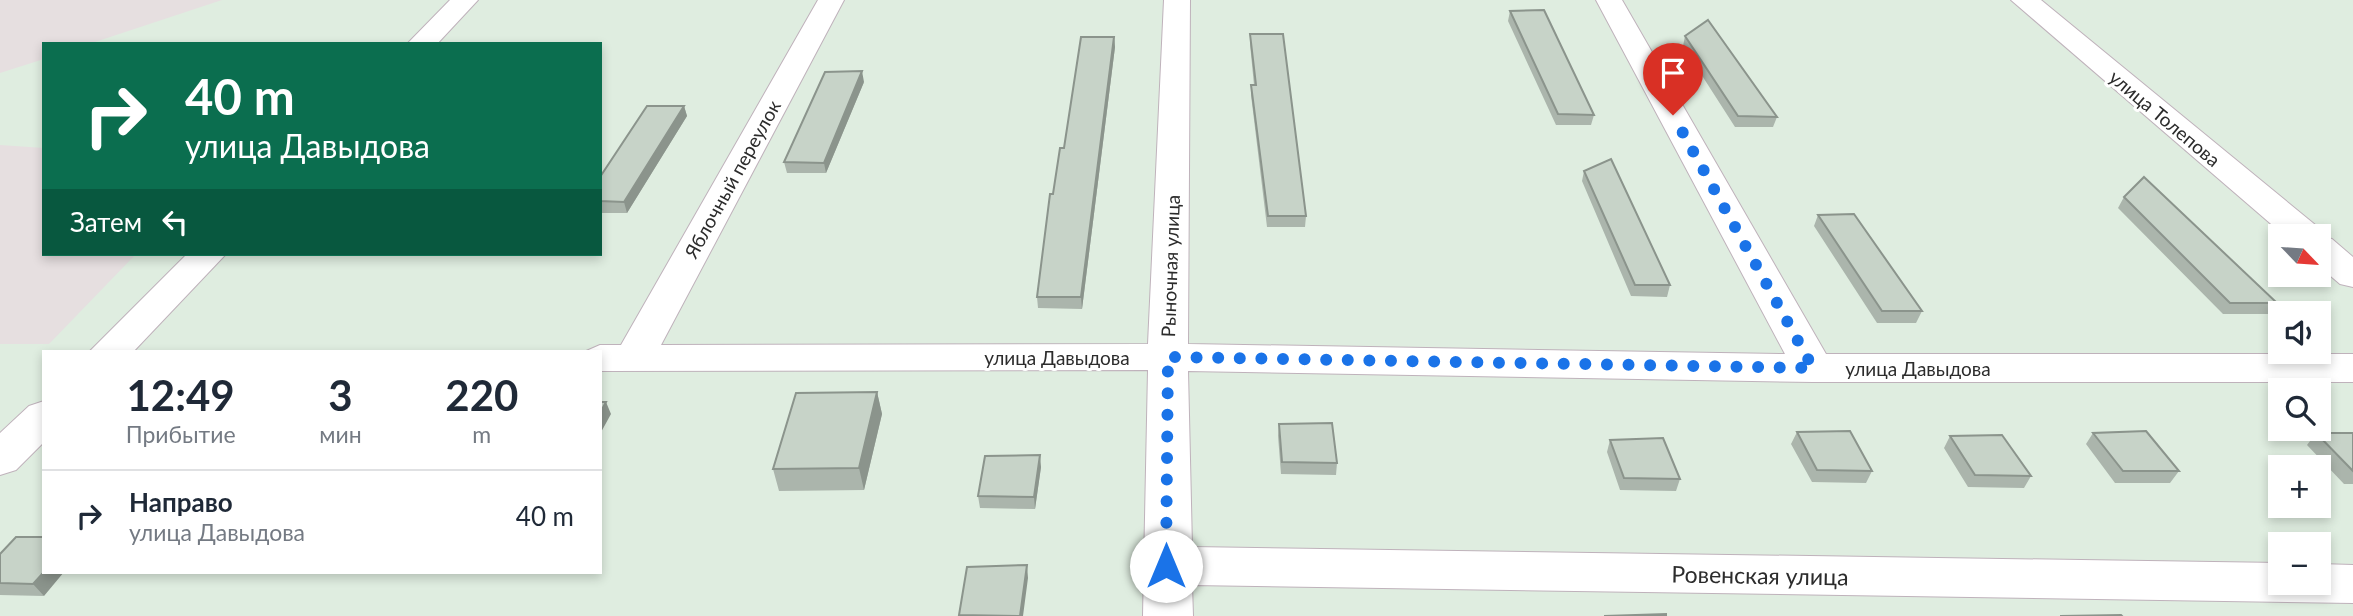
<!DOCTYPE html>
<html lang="ru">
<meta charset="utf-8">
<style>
:root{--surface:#fff;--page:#f2f2f3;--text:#1f2937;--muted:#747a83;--line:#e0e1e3}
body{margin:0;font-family:Lato,sans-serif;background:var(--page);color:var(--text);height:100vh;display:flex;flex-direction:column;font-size:26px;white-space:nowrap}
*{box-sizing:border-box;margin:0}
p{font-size:23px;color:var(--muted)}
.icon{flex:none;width:38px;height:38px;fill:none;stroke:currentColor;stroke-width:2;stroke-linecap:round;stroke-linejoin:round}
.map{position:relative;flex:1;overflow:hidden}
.details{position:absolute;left:42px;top:350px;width:560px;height:224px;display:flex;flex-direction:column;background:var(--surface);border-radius:0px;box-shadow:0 4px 10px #0003}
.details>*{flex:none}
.banner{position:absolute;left:42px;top:42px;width:560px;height:214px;border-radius:0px;box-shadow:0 4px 10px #0003;background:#0b6e4f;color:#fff;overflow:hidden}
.needle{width:46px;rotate:115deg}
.buttons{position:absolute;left:2268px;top:224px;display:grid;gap:14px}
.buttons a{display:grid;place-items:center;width:63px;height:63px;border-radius:0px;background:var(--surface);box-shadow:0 4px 10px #0003;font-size:35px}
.pin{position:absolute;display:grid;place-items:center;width:60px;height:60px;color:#fff;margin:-72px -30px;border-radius:50% 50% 50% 0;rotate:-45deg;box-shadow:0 0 7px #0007}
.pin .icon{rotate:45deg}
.me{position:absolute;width:77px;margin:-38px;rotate:0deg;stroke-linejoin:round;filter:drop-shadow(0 0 5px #0008)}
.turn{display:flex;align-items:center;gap:24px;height:147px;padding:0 28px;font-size:32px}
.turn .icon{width:91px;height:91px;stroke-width:2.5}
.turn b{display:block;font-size:49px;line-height:60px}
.then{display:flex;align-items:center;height:66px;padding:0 28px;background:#0003;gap:14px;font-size:26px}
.eta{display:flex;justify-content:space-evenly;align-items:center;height:119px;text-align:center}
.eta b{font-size:42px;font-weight:700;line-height:49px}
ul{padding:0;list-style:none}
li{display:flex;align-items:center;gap:21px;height:91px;padding:0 28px;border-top:2px solid var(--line)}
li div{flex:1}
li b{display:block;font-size:26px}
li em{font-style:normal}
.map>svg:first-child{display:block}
</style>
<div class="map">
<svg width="2353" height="616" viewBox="0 0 2353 616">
<rect width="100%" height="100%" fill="#dfede0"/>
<!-- industrial -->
<path fill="#e6dfe0" d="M0,0H222L89,44H44V59L0,73Z
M0,145L44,148V254H136L49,344H0Z"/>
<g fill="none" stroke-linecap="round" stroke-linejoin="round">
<defs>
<path id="street" d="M818,0H844L661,345L1148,344L1164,0H1190L1188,344L1785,354L1596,0H1622L1826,354H2353V382H1813L1188,371L1192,547L2280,563V583H2319V564L2353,565V603L1192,585L1193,616H1143L1148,370L600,371V352H584L600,345H621Z"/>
<path id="secondary" d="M450,0H478L437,44H407Z
M2011,0H2041L2319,228L2323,237L2332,239L2353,257V287L2340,284L2319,266V236H2285Z
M187,254H226L133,352H89Z
M44,401V442L16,470L0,475V433L29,406Z"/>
</defs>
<!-- street casing -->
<use href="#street" stroke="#bfb2bb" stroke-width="2"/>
<!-- secondary casing -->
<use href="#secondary" stroke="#bfb2bb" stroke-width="2"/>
<!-- street -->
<use href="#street" fill="#fff" fill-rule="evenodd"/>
<!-- secondary -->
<use href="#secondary" fill="#fff" fill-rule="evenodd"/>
</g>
<!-- wall -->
<path fill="#abb5ac" d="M1510,11L1594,115L1591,125H1556L1508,21Z
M1250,34L1306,216L1305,227H1267L1251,95V85H1254L1250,44Z
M1685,36L1777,117L1773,127H1735L1683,46Z
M1114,37L1115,47L1082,309L1038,308L1037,297L1053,194L1064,148Z
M864,82L826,173H787L784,162Z
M684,106L687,116L627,213H600V177Z
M1584,171L1670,285L1667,297L1631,296L1582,181Z
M2124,197L2277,303L2269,314H2223L2118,208Z
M1818,215L1922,311L1916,323H1877L1814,226Z
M877,392L882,414L864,490L779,491L773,469Z
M1279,424L1337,463L1336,475L1281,474L1278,436Z
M1797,432L1872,471L1866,483L1812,482L1791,444Z
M2093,433L2179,471L2170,483H2115L2086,444Z
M2316,433H2353V484H2344L2307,445Z
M1950,436L2031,476L2024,488L1968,487L1944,448Z
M1610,440L1680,479L1676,491L1620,490L1607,452Z
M1041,467L1035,509L980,508L978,496Z
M16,537L44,596L0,595V554Z"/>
<!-- shaded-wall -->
<path fill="#8b948c" d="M1114,37L1115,47L1082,309L1081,297Z
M862,71L864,82L826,173L824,163Z
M684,106L687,116L627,213L624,202Z
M877,392L882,414L864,490L859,468Z
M606,402L611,414L600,434V413Z
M1040,455L1041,467L1035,509L1034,497Z
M1027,565L1028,578L1023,616H1020Z
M44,572H64L44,596L33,584Z"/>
<!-- building -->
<path fill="#c7d3c8" stroke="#8b948c" stroke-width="2" d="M1544,10L1594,115L1558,114L1510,11Z
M1708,20L1777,117L1738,116L1685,36Z
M1250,34H1283L1306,216H1268L1251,85H1256Z
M1081,37H1114L1081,297H1037L1050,194H1053L1060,148H1064Z
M862,71L824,163L784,162L825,72Z
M647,106H684L624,202L600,201V177Z
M1611,159L1670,285H1635L1584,171Z
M2144,177L2277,303H2230L2124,197Z
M1854,214L1922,311H1882L1818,215Z
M877,392L859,468L773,469L796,393Z
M600,402H606L600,413Z
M1332,423L1337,463L1282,462L1279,424Z
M1850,431L1872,471L1817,470L1797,432Z
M2146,431L2179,471H2123L2093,433Z
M2316,433H2353V471Z
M2002,435L2031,476L1975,475L1950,436Z
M1663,438L1680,479L1624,478L1610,440Z
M1040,455L1034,497L978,496L985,456Z
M16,537H44V572L33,584L0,583V554Z
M1027,565L1020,616L959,615L967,567Z
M1666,614V616H1604Z
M2121,615L2122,616H2060Z"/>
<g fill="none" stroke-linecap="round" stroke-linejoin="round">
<!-- route -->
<path stroke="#1a73e8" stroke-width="12" stroke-dasharray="0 21.6" d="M1166,566L1168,357L1813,368L1673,115"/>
</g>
<g text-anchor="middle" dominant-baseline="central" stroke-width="6" stroke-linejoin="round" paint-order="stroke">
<!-- street labels -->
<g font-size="19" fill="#2c2c2c" stroke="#fff">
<text transform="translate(2165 118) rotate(40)">улица Толепова</text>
<text transform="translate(732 179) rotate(-61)">Яблочный переулок</text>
<text transform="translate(1170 266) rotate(-88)">Рыночная улица</text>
<text x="1057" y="357">улица Давыдова</text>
<text x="1918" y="368">улица Давыдова</text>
</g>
<!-- near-street labels -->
<g font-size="23" fill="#2c2c2c" stroke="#fff">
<text transform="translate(1760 575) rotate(1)">Ровенская улица</text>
</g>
</g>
</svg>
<div class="buttons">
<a><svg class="needle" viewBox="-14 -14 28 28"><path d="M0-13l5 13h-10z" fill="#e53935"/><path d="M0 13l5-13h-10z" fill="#747a83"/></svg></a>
<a><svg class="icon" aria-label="sound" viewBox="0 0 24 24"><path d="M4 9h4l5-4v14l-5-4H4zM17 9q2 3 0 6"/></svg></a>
<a><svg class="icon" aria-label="search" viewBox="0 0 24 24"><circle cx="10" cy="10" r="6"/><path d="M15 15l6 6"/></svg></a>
<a>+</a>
<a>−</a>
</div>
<div class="pin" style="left:1673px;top:115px;background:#d93025"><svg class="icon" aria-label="arrive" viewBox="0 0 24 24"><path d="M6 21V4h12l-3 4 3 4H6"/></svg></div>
<svg class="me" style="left:1166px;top:566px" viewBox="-20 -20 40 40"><circle r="19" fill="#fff"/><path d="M0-13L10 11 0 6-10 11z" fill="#1a73e8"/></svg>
<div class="banner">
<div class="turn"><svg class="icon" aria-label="right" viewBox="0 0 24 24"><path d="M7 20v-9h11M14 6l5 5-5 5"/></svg><div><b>40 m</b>улица Давыдова</div></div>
<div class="then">Затем<svg class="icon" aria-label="left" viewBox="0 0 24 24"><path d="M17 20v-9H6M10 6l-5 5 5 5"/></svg></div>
</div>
<section class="details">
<div class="eta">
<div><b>12:49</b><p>Прибытие</p></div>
<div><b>3</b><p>мин</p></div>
<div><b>220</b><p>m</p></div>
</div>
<ul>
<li><svg class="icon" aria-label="right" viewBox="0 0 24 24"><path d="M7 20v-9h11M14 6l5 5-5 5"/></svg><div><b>Направо</b><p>улица Давыдова</p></div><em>40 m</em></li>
</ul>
</section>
</div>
